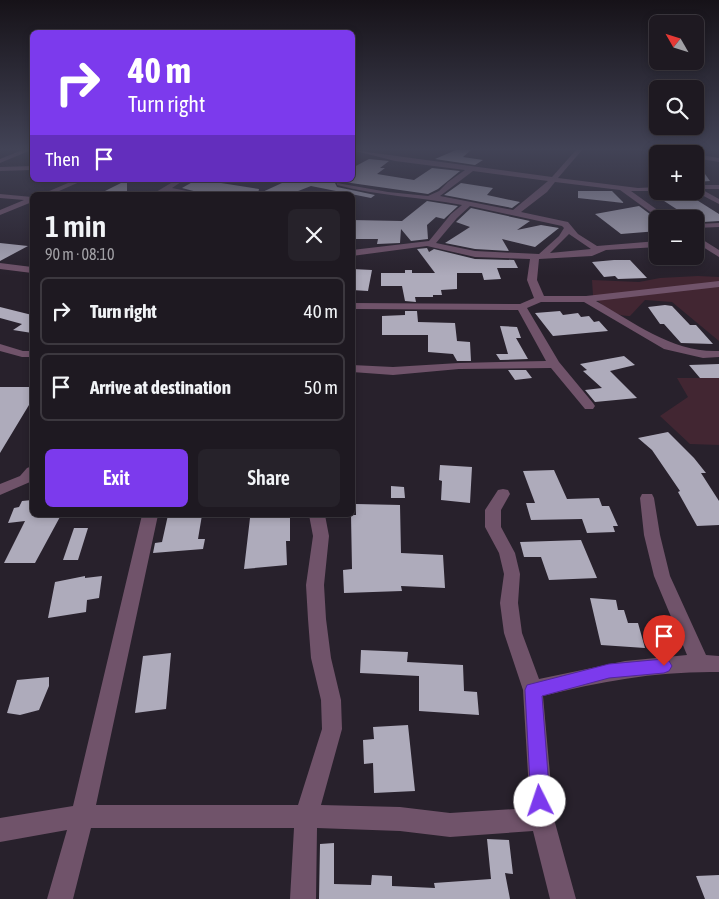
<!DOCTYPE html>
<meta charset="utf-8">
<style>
:root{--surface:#1e1921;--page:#26222a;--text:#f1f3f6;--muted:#a1a0a5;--line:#3c383f;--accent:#7c3aed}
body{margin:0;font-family:"Asap Condensed",sans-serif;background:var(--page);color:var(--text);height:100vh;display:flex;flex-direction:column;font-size:19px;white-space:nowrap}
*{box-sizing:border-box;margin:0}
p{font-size:16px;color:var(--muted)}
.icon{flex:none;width:28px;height:28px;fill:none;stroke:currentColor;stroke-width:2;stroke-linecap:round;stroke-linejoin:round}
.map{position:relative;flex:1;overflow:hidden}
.drawer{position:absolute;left:30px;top:192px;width:325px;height:325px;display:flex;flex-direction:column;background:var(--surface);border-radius:8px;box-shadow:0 2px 8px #0003,0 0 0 1px var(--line)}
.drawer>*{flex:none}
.top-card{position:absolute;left:30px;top:30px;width:325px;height:152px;border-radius:8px;box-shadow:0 2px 8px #0003,0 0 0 1px var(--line);background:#7c3aed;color:#fff;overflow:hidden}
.needle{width:32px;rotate:309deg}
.fabs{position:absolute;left:649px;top:15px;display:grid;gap:10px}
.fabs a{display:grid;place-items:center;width:55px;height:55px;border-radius:8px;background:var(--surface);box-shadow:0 2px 8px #0003,0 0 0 1px var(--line);font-size:25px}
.pin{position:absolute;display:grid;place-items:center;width:42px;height:42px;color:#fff;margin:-51px -21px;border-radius:50% 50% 50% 0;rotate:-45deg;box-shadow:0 0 5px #0007}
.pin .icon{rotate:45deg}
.me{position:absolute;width:55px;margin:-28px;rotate:356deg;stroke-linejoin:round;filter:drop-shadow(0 0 4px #0008)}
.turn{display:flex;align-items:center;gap:18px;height:105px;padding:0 15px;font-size:22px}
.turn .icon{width:65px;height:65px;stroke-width:2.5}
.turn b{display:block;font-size:35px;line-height:42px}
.then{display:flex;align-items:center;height:48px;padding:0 15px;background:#0003;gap:10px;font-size:19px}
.round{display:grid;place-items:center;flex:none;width:52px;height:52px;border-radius:8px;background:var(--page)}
.headline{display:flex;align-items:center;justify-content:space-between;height:85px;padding:0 15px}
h1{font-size:30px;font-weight:600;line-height:38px}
.button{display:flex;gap:10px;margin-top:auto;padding:10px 15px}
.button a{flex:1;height:58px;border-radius:8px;background:var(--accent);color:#fff;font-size:20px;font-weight:600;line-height:58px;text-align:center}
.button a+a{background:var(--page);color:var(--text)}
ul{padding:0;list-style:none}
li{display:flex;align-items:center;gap:15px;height:68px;margin:0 10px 8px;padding:0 5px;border:2px solid var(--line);border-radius:8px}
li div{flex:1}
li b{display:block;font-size:19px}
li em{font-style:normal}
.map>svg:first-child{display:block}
</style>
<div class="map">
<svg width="719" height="899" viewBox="0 0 719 899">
<rect width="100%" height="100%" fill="#28212c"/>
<!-- green -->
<path fill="#422632" d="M698,276L719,277V341L672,302L645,300L630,316C615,317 603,306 593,296L592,280L639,282L660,278Z
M677,378H719V445L690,444L660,416L688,397Z"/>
<!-- building -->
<path fill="#aeabbb" d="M456,150H471L463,157L483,160L475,165L435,159Z
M369,159L389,161L380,168H385L377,174L414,180L432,168L460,171L438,189L428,194L337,181L335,183L337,187L375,195L371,198L311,186L288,195H209L182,188L196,180H226L221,183L259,189L258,194L282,183V180H352V168Z
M695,160L710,181L695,182Z
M127,180V195H97Z
M461,183L493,188L487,195L520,202L512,208L444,195Z
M578,191H612L624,203L578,198Z
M692,197L719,214V221L703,222L686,211L681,212L661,199Z
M427,201L458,206L444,219L436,217L427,225L428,239L411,241L401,229L400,243L377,244L378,239H352V220L402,221Z
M639,206L658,220V231L621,234L595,214Z
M471,208L530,221L517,230L541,225L559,228L535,247L502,239L509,251L475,249L445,243L470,227L456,222Z
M0,243L28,246L0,261Z
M427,248L429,252L434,249L475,259L514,260L518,268H497L501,279L484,280L482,273H457V289L441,290L442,295H433V297H415L416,302L405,301L402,286H381V273H405V270H412V273H435L417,249Z
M614,260H630L647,278L618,279L615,276L604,277L592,262Z
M352,269L372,270L368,291L352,290Z
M665,305L672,306L690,325H696L713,344L681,343L664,324H660L648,307Z
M0,307L32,315V333L13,330L22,324L0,318Z
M405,311H417L418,322L455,323L457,341L470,342L471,361H457L453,354L428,352V335H382V316L405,315Z
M560,311L563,315L578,313L581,317L589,316L594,322L599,321L608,331L553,336L535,313Z
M500,326L517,327L521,338H516L528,359L500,360L496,354H508Z
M624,356L635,365L610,371L637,398L595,402L585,390L602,388L583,371L587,370L580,364Z
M719,364V378H700L689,365Z
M508,370H526L532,378L515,380Z
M0,387H32V400L0,453Z
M668,432L694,458L706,473H701L719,501V525L697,526L678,492L680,491L652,450L638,438Z
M440,465L472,467L470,503L441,500L442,481L439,480Z
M554,470L567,499L599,498L602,506H609L618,526H613L615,532L587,533L582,519L531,520L526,503H535L523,471Z
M391,486L404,487L405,498H391Z
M32,500V515H61L35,563H4L25,521L8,523L14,508L19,507L22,501Z
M356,504L400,505L401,553L443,555L445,588L401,586L402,591L344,593L343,570L352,569L351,515H356Z
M168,515H202L198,539H205L203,549L153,553L155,543L162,542Z
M254,515H290V541H286L287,565L244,569L250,518H254Z
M74,528H88L78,560H63Z
M581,540L597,578L549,580L541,557H524L520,542Z
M85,576V578L102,576L99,598L87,600L86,612L48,618L55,582Z
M590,598L616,600L618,610H624L628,623H638L645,648L601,645Z
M361,650L408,652L407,662L463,665L464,691L477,692L479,715L419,711V676L360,673Z
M171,653L166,709L135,713L143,656Z
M49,677V686L39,710L20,715L7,713L17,680Z
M408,725L415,791L374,793L373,763L364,764L363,740L374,739L373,727Z
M487,839L509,840L513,874L505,873L510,899H319L320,844L334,843V884L371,885L372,875L392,876V886L435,888L434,883L491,879Z
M719,875V899H705L696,876Z"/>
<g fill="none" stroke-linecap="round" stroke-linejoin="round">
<!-- minor -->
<path fill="#70536a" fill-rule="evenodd" d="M22,150H31L0,163V159Z
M352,150L552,177L576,150H582L558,178L638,188L658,187V191H631L670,219H660L620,190L555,182L547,192L521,212L568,222L578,234L597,246L658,241V247L606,250L592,256L539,259L537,280L544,296H586L719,281V287L596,301C635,323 673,353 719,351V357L703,358L664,349L584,302H541L527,308L559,362L593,403L595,406L593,409H585L551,368L459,369L393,375L352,372V365L393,367L459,363L546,361L518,310L352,309V303L520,304L534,298L527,280L530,259L475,257L427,246L352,256V250L429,241L451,214L462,205C420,197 379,196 337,185V183L388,192L428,196L439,191L448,182L465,170L395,161ZM473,171L548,181L513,210L440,196ZM470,206L562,226L564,228L559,236L539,254L475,251L436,243L457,218ZM569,234L591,249L550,253Z
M660,150H668L674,154H666Z
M695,154L719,158V162L695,158Z
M32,166V170L0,171V167Z
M75,180H84L50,195H40Z
M176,180H184L172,188L207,195L167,191L160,195H151Z
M695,185H719V189H701L719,199V204L694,191Z
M0,194L32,197V202L0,215V210L24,200L0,198Z
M719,223V227L695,228V224Z
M695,235L719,250V257L695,242Z
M0,263L32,267V273L0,269Z
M0,344L23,351H32V357H22L0,351Z
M32,466V480L30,482L0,495V484L20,476L27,468Z
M503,489L508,490L510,494L501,510V527L515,553L520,574L518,603L522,633L539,679L625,661L687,655L654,576L644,535L640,498L642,494H652L654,498L660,535L670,576L706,655L719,656V672C659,671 601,681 543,696L554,819L576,899H550L533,831L450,837L400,831L317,828L316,899H290L294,828H91L73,899H47L67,830L0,842V818L73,806L142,515H158L96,805H298L322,729L321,700L311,658L308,619L306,585L313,536L309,515H325L329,536L324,585L326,619L331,658L341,700L342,729L321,805L400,807L450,813L530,808L523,690L504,633L500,603L504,574L499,553L485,527V510L498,490Z"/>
</g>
<!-- sky -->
<linearGradient id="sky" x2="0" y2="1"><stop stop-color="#161218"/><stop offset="0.54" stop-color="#424356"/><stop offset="1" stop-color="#424356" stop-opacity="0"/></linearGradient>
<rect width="719" height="276" fill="url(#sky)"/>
<!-- route -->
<path fill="#7c3aed" stroke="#51269a" d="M664,659L669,661L672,666L669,671L664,673L609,678L542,696L550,801L547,808L540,810L534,808L531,801L525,690L527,685L609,664Z"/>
</svg>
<div class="fabs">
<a><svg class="needle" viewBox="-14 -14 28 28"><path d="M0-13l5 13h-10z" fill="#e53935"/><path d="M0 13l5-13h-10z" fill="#a1a0a5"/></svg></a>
<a><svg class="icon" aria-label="search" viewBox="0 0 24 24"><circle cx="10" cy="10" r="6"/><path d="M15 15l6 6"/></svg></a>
<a>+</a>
<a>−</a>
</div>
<div class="pin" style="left:664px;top:666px;background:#d93025"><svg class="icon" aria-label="arrive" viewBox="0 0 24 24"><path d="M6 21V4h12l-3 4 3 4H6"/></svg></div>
<svg class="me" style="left:540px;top:801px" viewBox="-20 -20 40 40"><circle r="19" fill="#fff"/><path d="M0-13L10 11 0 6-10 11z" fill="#7c3aed"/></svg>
<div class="top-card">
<div class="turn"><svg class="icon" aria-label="right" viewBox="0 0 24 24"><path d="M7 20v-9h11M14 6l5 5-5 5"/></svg><div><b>40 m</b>Turn right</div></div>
<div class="then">Then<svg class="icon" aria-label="arrive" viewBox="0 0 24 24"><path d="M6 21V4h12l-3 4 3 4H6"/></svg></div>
</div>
<section class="drawer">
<div class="headline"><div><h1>1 min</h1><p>90 m · 08:10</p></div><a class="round"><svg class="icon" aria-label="close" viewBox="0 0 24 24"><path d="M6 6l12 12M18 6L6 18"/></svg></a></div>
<ul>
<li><svg class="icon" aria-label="right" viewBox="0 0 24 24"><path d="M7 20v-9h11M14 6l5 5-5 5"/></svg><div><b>Turn right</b></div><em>40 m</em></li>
<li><svg class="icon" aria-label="arrive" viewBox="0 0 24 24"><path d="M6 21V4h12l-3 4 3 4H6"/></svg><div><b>Arrive at destination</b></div><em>50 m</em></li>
</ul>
<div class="button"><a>Exit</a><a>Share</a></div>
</section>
</div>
